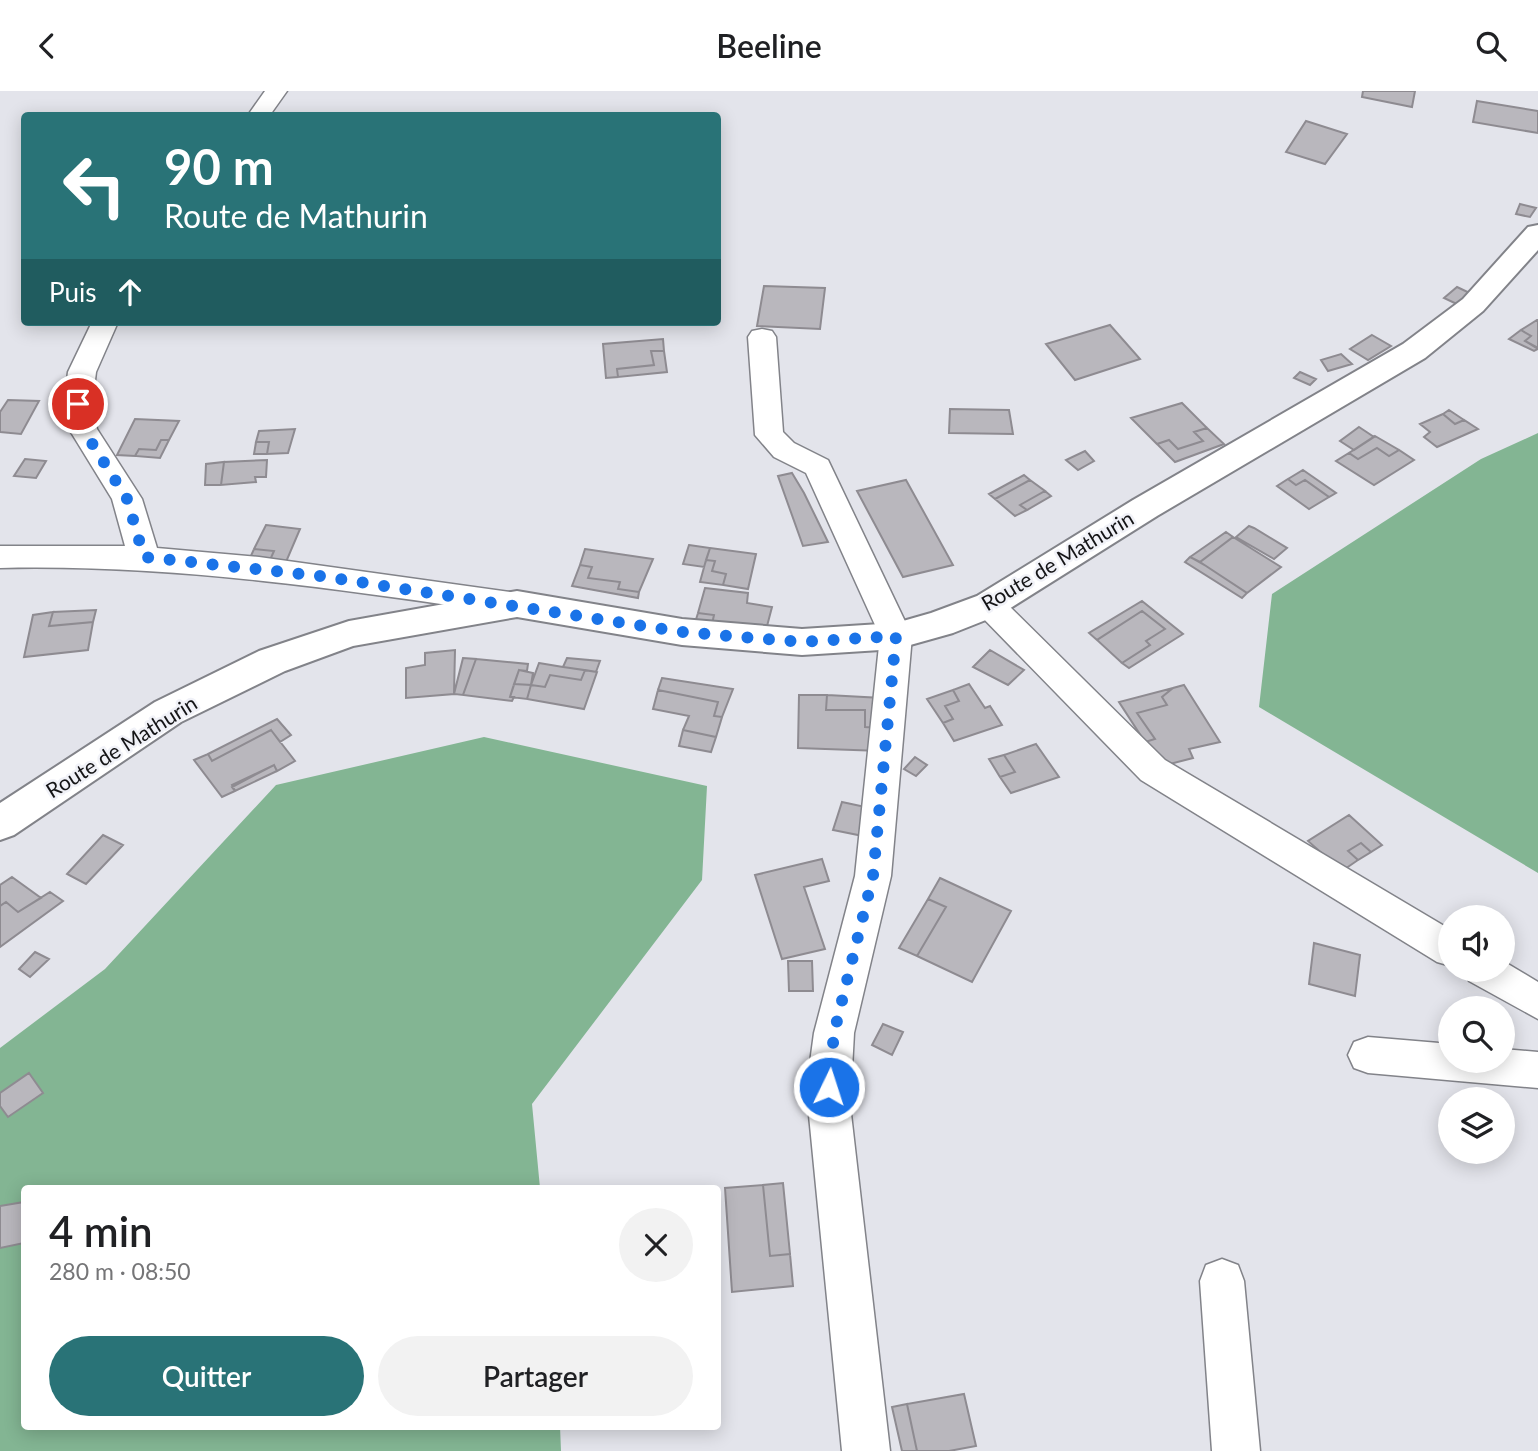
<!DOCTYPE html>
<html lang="fr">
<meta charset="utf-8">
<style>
:root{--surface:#fff;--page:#f2f2f2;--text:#202124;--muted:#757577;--accent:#297377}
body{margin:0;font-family:Lato,sans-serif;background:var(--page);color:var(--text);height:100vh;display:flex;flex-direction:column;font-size:26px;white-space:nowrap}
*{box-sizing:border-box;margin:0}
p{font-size:23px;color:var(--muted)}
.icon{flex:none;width:38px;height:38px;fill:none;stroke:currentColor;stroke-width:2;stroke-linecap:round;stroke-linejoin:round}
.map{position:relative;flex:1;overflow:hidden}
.drawer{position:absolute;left:21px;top:1094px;width:700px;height:245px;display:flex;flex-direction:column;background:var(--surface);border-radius:7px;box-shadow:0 4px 18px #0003}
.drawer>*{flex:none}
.banner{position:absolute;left:21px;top:21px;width:700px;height:214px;border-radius:7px;box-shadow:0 4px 18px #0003;background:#297377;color:#fff;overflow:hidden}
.controls{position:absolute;left:1438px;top:814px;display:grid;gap:14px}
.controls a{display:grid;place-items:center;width:77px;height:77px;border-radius:50%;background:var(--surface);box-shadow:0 4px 18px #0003;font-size:35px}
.pin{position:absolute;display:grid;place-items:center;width:60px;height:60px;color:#fff;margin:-30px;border:4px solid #fff;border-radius:50%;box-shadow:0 2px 7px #0007}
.me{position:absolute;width:77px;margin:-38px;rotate:4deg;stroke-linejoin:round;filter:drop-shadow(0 0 5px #0008)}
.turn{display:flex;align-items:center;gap:24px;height:147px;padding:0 28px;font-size:32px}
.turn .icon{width:91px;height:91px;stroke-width:2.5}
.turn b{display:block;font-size:49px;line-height:60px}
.then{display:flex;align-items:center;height:66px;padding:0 28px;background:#0003;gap:14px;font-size:26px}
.round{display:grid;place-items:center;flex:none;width:74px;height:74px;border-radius:37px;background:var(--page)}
.overview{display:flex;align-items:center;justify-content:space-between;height:119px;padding:0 28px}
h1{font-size:42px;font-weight:600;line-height:52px}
.action{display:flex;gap:14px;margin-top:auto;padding:14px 28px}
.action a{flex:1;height:80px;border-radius:42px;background:var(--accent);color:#fff;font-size:28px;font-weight:600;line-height:80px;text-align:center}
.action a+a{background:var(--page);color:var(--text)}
header{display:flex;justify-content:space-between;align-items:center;height:91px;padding:0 28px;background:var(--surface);font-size:32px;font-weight:600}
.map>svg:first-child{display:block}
</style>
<header><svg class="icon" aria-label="back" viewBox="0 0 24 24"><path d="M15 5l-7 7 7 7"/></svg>Beeline<svg class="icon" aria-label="search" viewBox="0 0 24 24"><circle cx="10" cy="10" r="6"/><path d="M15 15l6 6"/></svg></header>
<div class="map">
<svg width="1538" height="1360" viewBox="0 0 1538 1360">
<rect width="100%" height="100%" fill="#e3e4eb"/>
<!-- forest -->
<path fill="#83b593" d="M1538,342V782L1259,616L1272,503L1481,368Z
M484,646L707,695L702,789L532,1013L540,1097H24V1335H560L561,1360H0V957L105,878L276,694Z"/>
<!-- building -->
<path fill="#b9b7bd" stroke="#8e8b91" stroke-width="2" d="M1363,0H1415L1412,16L1362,6Z
M1477,10L1538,20V42L1473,31Z
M1306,30L1347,43L1325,73L1286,61Z
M1520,113L1536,117L1530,126L1516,123Z
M764,195L825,197L820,238L757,235Z
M1457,196L1474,204L1461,215L1444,207Z
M1537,229H1538V257L1525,250L1531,245L1521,239Z
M1110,234L1140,268L1075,289L1046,253Z
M1521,239L1531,245L1525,250L1538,258L1534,260L1509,248Z
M1372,244L1391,255L1368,269L1350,258Z
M663,248L664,260H651L654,274L617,278L618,286L606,287L603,253Z
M651,260H664L667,281L618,286L617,278L654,274Z
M1341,263L1352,273L1328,280L1321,269Z
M1300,281L1316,288L1310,294L1294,287Z
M8,309L39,310L21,343L0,341V321Z
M1182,312L1207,337L1194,341L1203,350L1178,358L1169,349L1157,353L1131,327Z
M950,318L1009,319L1013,343L949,342Z
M1449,319L1464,329L1455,333L1443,323Z
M1443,323L1455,333L1464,329L1478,338L1437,356L1424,346L1430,341L1420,333Z
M135,328L179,330L169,349H161L156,359L139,358L135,365L117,364Z
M1359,336L1374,346L1354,359L1340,350Z
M1207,337L1224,353L1175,371L1157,353L1169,349L1178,358L1203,350L1194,341Z
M295,338L288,362L267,363L269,351H256L259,340Z
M1375,345L1399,359L1389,365L1377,357L1358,368L1349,362Z
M161,349H169L160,367L135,365L139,358L156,359Z
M256,351H269L267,363H254Z
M1377,357L1389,365L1399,359L1414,369L1374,394L1336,370L1349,362L1358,368Z
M1085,360L1094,370L1078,379L1066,369Z
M25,368L46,370L36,387L14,385Z
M267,369L266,386H255L256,391L221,394L224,371Z
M224,371L221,394H205L206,373Z
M1303,379L1336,402L1329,406L1305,389L1296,394L1288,388Z
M792,382L804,402L828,451L803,455L778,385Z
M1024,384L1030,389L995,408L989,403Z
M1288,388L1296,394L1305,389L1329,406L1309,418L1277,395Z
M906,389L953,474L903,486L857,400Z
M1030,389L1045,400L1020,414L1027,419L1015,425L995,408Z
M1045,400L1051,405L1027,419L1020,414Z
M266,434L300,438L286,471L270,469L274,460L254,458Z
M1249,435L1254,437L1287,457L1274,468L1236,446Z
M1226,441L1233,446L1200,471L1190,466Z
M1233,446L1281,476L1247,502L1200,471Z
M689,454L710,457L704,476L683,473Z
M710,457L756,463L748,498L723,494L726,483L712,480L715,470L706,469Z
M254,458L274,460L270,469L250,467Z
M585,458L653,468L639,501L618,498L620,491L588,487L592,476L580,474Z
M1190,466L1206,475L1247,502L1242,507L1185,471Z
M706,469L715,470L712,480L726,483L723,494L700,491Z
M580,474L592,476L588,487L620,491L618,498L639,501L638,507L572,495Z
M705,497L748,502L747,512L772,516L766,539L712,533L714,524L698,522Z
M1142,510L1183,543L1129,577L1122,572L1150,554L1146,550L1165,538L1142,520L1097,549L1089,542Z
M96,519L93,531L49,535L53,521Z
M1142,520L1165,538L1146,550L1150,554L1122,572L1097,549Z
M53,521L49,535L93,531L88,559L24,566L33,524Z
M698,522L714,524L712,533L693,538Z
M455,559L454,603L406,607V577L425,574V562Z
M990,559L1024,579L1008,594L973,576Z
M463,567L476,568L463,604L454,603Z
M567,567L600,570L596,581L563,576Z
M476,568L528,573L527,580L519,579L510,606H514L512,610L463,604Z
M539,572L563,576L585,579L581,589L550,584L545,596L531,594Z
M519,579L533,582L531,594L514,593Z
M585,579L597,581L584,618L527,608L531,594L545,596L550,584L581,589Z
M662,587L733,598L722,626L714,625L718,611L658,599Z
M514,593L531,594L527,608L510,606Z
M969,593L985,617L990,615L1002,634L954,650L943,632L953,628L945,615L959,610L953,599Z
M1184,594L1220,651L1189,658L1193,667L1162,675L1145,651L1155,648L1137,622L1167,614L1162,606L1173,597Z
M1173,597L1162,606L1167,614L1137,622L1155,648L1145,651L1119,611Z
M658,599L718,611L714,625L722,626L716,646L683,639L689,625L653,618Z
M953,599L959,610L945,615L953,628L943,632L927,608Z
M799,604H827L826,619H865V636L881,637V660L798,657Z
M827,604L882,607L881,637L865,636V619H826Z
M277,628L291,644L280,651L271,639L212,670L208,663Z
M271,639L295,670L277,680L274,674L232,694L235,700L222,706L194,669L208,663L212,670Z
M683,639L716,646L711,661L679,655Z
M1036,653L1059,686L1011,702L1000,686L1015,681L1004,664Z
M1004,664L1015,681L1000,686L989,668Z
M915,666L927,674L916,685L904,678Z
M274,674L277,680L235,700L232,696Z
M842,711L870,717L863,745L833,739Z
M1349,724L1382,754L1371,761L1361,752L1348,760L1358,769L1342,780L1308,750Z
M103,744L123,754L86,793L67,783Z
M1361,752L1371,761L1358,769L1348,760Z
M822,768L829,790L804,796L825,858L782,868L755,784Z
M12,786L41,807L18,821L6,811L0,815V794Z
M940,787L1011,820L972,891L917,865L946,816L928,808Z
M50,801L63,810L0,856V815L6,811L18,821Z
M928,808L946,816L917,865L899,857Z
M1314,852L1360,864L1355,905L1309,893Z
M35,861L49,868L30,886L19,878Z
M788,870H812L813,900H789Z
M883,933L903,941L892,964L872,954Z
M29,982L43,1002L8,1026L0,1015V1002Z
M783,1092L790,1163L770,1165L763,1094Z
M763,1094L770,1165L790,1163L793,1195L732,1201L725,1097Z
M24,1111V1152L0,1157V1115Z
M964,1303L976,1355L949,1360H917L907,1313Z
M907,1313L908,1318L917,1360H902L892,1316Z"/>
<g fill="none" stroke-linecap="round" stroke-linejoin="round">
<defs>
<path id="minor" d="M265,0H287L270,24H248Z
M92,231H118L96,281L92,313L97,338L142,408L157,457L259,466L517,502L528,505L533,513L528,521L517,524C345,499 175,473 0,477V455H125L112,408L69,338L64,313L68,281Z
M762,238L772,240L776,246L783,341L794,352L828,369L912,545L891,785L854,942L850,1014L890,1360H842L808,1014L809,979L814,942L855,785L880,545L806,382L774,366L755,344L748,246L752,240Z
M989,503L1000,506L1165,669L1451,839V875L1437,871L1141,689L978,522L973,514L978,506Z
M1503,870L1538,891V928L1469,890L1464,878H1503Z
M1368,946L1451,953V970H1503V958L1538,961V997L1368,982L1354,977L1348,964L1354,951Z
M1222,1168L1238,1174L1244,1190L1260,1360H1212L1200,1190L1206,1174Z"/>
<path id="tertiary" d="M1538,134V159L1483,220L1425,267L1157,425L1001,523L953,542L896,558L802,564L682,554L517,526L353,555L285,580L181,631L14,744L0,749V712L155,611L259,560L349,530L517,500L682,528L802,538L896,532L931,522L977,505L1133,409L1403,253L1463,208L1528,136Z"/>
</defs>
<!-- minor casing -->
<use href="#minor" stroke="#828389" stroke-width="3"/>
<!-- tertiary casing -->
<use href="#tertiary" stroke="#828389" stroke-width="4"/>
<!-- minor -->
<use href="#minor" fill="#fff" fill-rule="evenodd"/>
<!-- tertiary -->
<use href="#tertiary" fill="#fff" fill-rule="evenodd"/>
</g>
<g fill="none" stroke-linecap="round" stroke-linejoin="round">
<!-- route -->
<path stroke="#1a73e8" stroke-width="12" stroke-dasharray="0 21.6" d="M78,313L83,338L127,408L144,466L320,485L682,541L802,551L896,545L873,785L834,942L829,996"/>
</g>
<g text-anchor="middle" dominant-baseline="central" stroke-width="5" stroke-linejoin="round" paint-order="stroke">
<!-- street labels -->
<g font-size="21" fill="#141416" stroke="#f1f2f8">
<text transform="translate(1057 469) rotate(-31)">Route de Mathurin</text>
<text transform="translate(121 655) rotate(-32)">Route de Mathurin</text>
</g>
</g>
</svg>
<div class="controls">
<a><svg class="icon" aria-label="sound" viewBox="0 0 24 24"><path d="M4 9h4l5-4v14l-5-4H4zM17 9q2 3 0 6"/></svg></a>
<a><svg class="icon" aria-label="search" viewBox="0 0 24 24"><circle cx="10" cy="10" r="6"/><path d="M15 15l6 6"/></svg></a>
<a><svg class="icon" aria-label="layers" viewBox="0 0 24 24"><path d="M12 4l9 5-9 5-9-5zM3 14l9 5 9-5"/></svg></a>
</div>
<div class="pin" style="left:78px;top:313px;background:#d93025"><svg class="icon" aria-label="arrive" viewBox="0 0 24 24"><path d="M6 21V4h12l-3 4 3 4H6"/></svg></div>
<svg class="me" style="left:829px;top:996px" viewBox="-20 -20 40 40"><circle r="17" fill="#1a73e8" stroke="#fff" stroke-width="3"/><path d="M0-11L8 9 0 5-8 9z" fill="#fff"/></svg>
<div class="banner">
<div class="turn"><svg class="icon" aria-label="left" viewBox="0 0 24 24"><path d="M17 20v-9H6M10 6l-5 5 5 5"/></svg><div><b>90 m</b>Route de Mathurin</div></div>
<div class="then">Puis<svg class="icon" aria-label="ahead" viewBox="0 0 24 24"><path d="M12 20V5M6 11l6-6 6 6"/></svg></div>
</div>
<section class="drawer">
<div class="overview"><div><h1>4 min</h1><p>280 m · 08:50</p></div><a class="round"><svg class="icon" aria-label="close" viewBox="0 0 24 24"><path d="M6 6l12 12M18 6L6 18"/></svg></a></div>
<div class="action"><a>Quitter</a><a>Partager</a></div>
</section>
</div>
